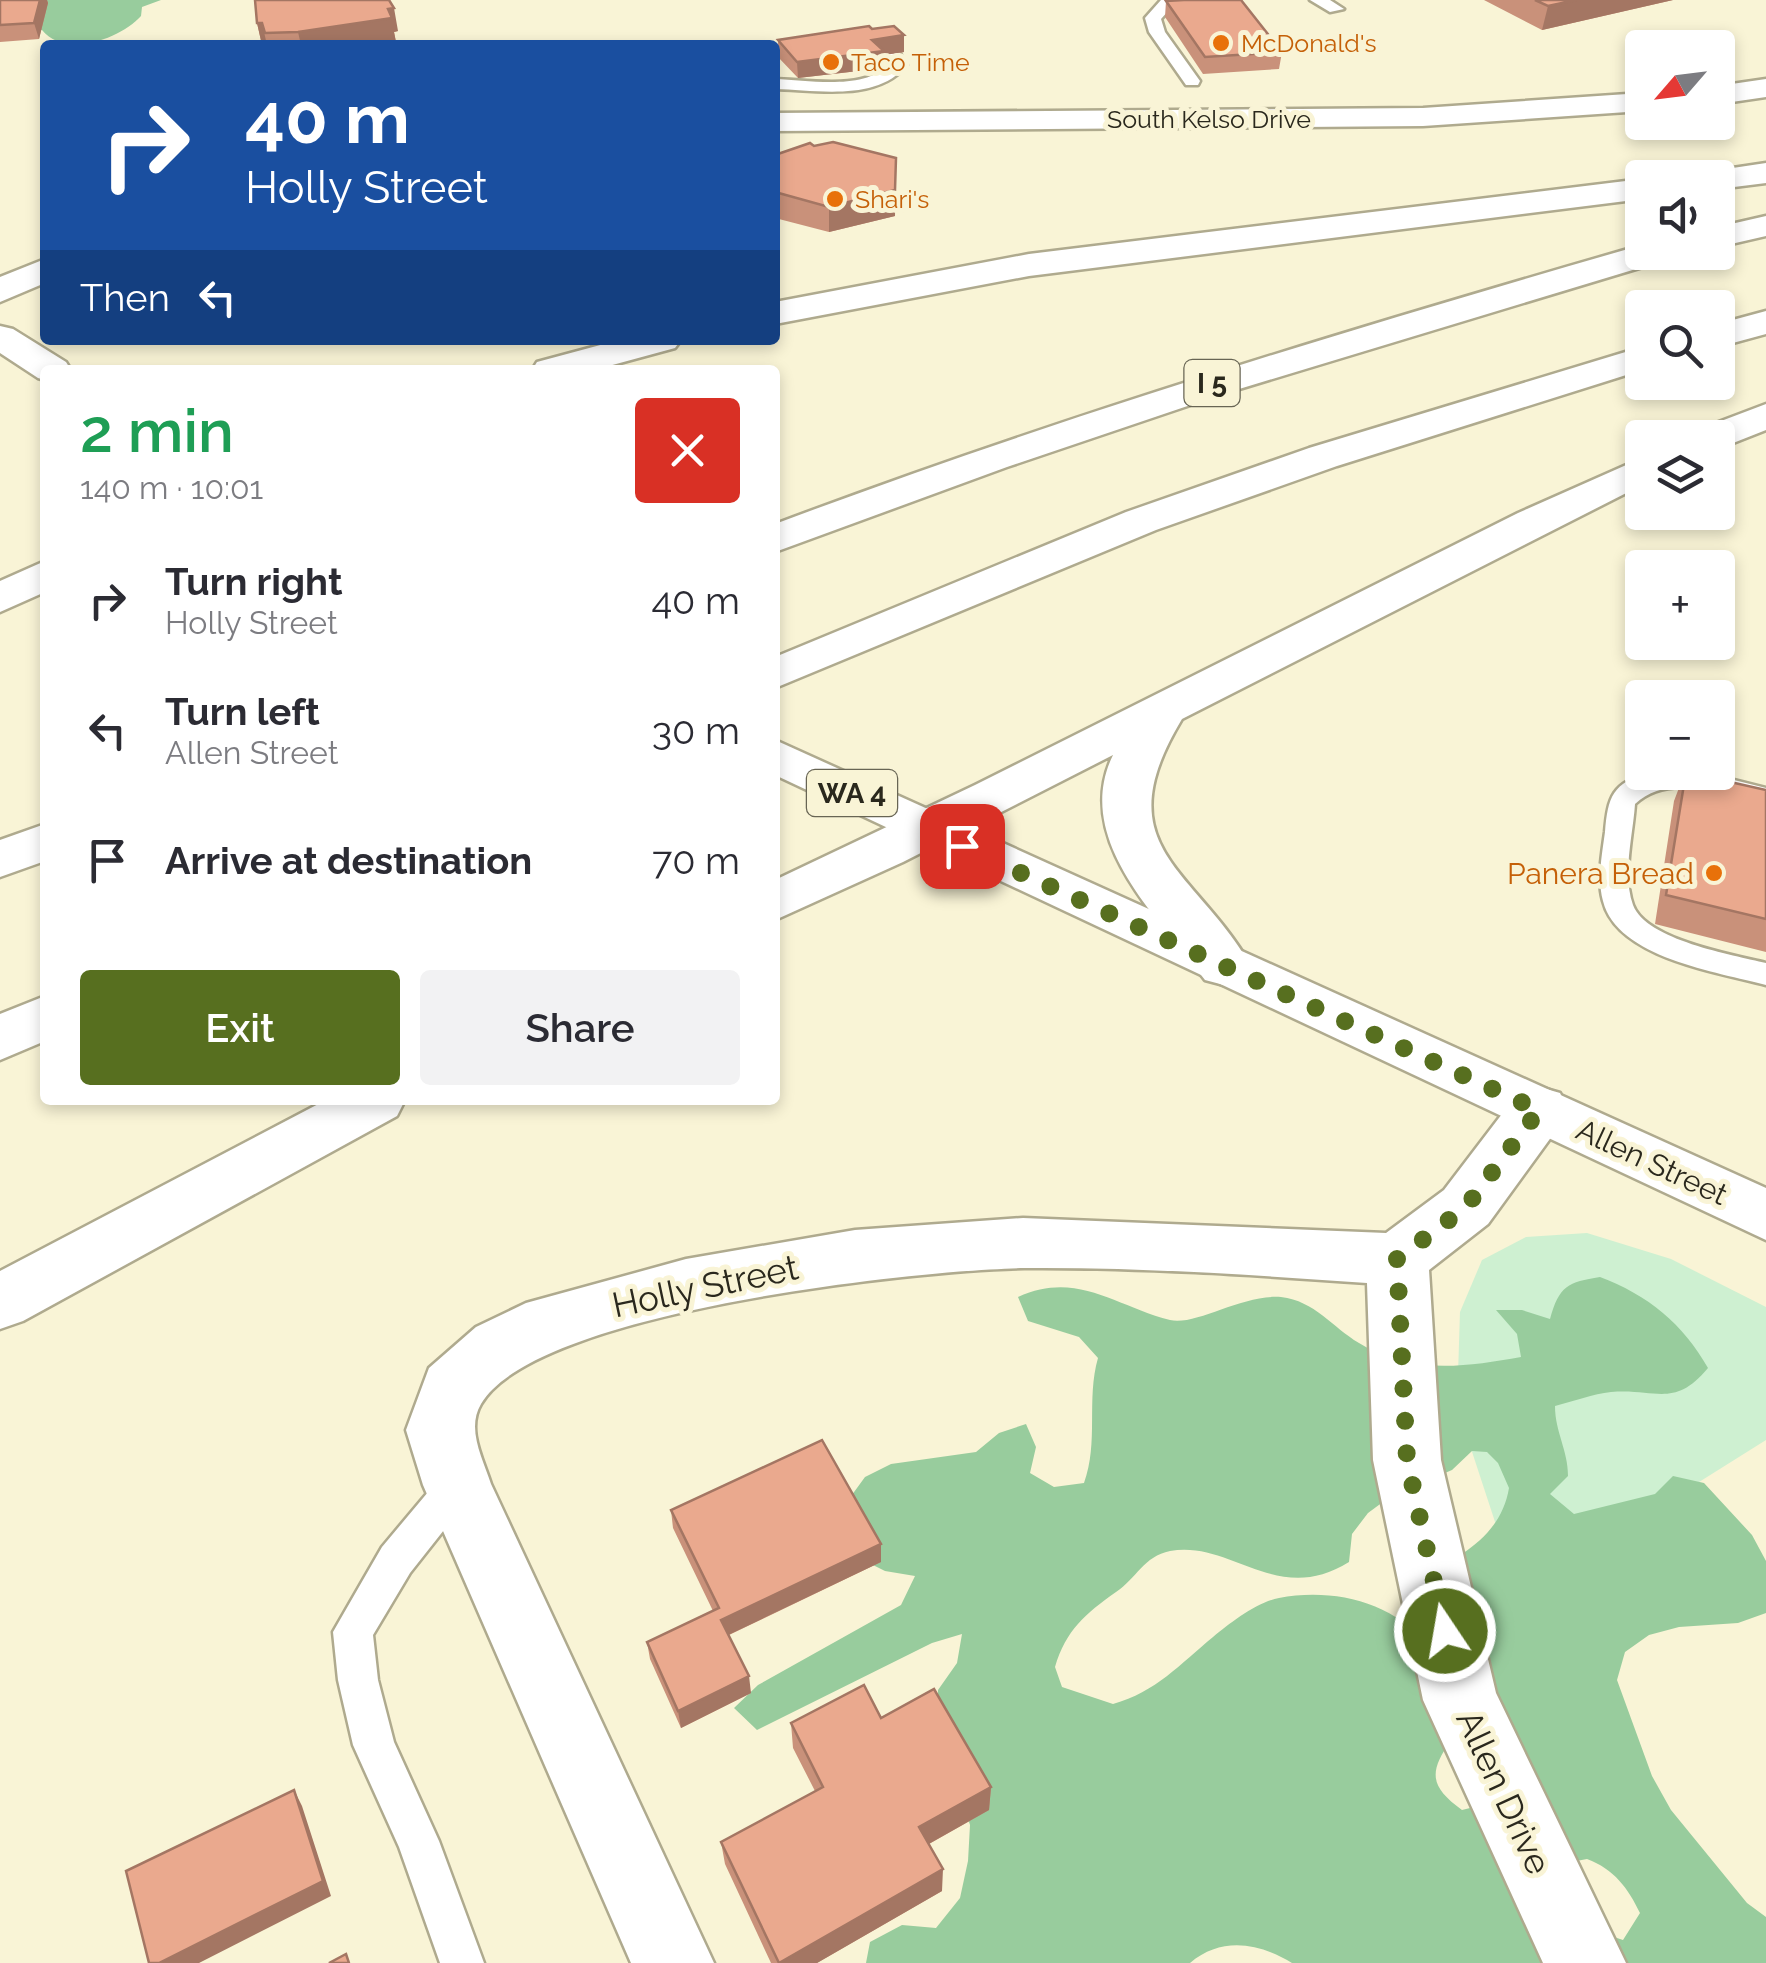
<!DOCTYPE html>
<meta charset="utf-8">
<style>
:root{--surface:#fff;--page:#f2f2f3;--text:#2b2b33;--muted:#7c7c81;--accent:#576f1f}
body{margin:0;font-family:Raleway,sans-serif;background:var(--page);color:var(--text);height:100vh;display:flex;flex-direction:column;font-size:38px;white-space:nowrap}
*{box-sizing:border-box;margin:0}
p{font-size:32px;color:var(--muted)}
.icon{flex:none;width:55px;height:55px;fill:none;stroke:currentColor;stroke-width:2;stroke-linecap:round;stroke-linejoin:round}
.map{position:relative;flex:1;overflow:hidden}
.drawer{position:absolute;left:40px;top:365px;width:740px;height:740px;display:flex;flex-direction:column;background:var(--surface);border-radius:10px;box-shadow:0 5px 15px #0003}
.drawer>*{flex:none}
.hud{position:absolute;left:40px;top:40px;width:740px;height:305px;border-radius:10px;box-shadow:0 5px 15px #0003;background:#1a4fa0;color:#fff;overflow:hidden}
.needle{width:65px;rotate:242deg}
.buttons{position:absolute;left:1625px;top:30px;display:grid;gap:20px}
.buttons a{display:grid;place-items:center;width:110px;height:110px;border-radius:10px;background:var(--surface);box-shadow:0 5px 15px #0003;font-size:50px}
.pin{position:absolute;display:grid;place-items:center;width:85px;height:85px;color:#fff;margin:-42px;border-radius:20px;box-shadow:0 5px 15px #0006}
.me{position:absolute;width:110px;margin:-55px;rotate:348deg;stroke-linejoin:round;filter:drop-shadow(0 0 8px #0008)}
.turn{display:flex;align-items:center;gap:35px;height:210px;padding:0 40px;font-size:45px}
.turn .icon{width:130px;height:130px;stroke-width:2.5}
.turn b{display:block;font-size:70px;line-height:85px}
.then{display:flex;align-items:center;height:95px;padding:0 40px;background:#0003;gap:20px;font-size:38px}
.round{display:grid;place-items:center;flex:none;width:105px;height:105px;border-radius:10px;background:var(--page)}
.overview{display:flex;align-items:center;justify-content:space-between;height:170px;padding:0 40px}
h1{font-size:60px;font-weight:600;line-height:75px;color:#1e9e55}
.cta{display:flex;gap:20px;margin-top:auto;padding:20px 40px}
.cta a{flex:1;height:115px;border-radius:10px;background:var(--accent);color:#fff;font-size:40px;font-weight:600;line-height:115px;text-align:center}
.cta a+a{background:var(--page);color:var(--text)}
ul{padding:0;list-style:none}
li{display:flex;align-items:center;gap:30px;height:130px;padding:0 40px}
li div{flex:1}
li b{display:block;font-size:38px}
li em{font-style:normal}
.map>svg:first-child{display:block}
</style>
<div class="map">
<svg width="1766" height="1963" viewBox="0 0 1766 1963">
<rect width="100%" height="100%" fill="#f9f4d6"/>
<!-- green -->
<path fill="#cef0d1" d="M1587,1233L1671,1259L1766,1307V1440L1519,1595L1457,1406L1460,1312L1482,1260L1526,1237Z"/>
<!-- forest -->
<path fill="#98cc9d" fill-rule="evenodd" d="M0,0H161L142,7L141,16C120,39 65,59 42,30H30Z
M1600,1277C1648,1295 1683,1324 1708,1368C1674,1409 1656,1388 1611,1392C1593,1394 1574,1401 1555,1406C1555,1432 1568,1450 1568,1476L1550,1494L1574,1514L1655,1494L1673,1476L1704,1483L1752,1535L1766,1561V1613L1738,1623L1679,1627L1649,1635L1625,1652L1617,1680L1652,1776L1671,1810L1747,1903L1766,1917V1963H1292C1259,1943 1222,1936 1190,1963H866L870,1942L902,1925L936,1928L960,1898L968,1861L970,1825L938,1724V1690L957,1663L962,1634L932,1643L757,1730L734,1708L758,1685L901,1605L915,1576L885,1571L857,1557L849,1499L865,1477L891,1464L976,1452L999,1433L1026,1424L1036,1447L1030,1473L1054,1487L1084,1483C1099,1442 1086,1400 1098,1358L1079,1337L1028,1321L1018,1297C1077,1270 1115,1306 1170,1320C1196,1326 1242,1294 1281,1297C1315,1301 1332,1327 1359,1343C1410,1375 1465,1367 1521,1357L1517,1334L1496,1310H1522L1550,1319C1559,1286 1568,1282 1600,1277ZM1472,1451L1487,1452L1498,1463L1509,1488C1504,1518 1486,1538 1462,1554L1478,1806L1462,1810C1429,1786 1429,1772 1451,1740C1445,1718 1435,1660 1424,1644C1393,1600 1329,1588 1279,1598C1257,1602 1230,1623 1213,1637C1180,1664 1156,1692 1113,1704L1062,1687L1055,1667C1066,1630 1085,1614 1116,1592C1136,1579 1144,1556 1170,1551C1232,1540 1277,1607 1349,1562L1352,1534L1368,1513L1391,1496L1452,1470ZM1587,1859C1614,1869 1628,1888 1640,1913L1623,1940L1605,1934L1555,1865Z"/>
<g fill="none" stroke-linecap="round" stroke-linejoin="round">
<defs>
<path id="service" d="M1161,0H1178L1161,19L1165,32L1200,81L1198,85H1186L1149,32L1145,18Z
M1310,0H1330L1344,9L1330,12Z
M886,50H898L907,65C877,102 817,90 775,89V79C810,80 863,91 890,64L884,53Z
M1650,772H1702L1766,788V806C1725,795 1670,771 1635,804C1633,835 1622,875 1633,905C1646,940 1733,955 1766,963V985C1718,972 1617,958 1603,901C1597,880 1602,854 1605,832C1608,797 1612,783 1650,772Z
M457,1468L470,1473L476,1485L470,1497L410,1573L373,1635L378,1680L394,1742L439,1841L484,1963H440L399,1847L353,1745L338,1680L333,1632L382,1547L444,1473Z"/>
<path id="minor" d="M1539,1087L1560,1093L1568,1109L1560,1125L1488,1224L1429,1270L1441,1460L1496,1693L1626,1963H1543L1423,1700L1373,1460L1367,1283C1253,1275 1138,1267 1024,1268C918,1270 535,1311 481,1404C466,1429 483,1459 491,1484L714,1963H631L423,1485L406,1430L429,1368L476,1327L526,1303L686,1259L855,1230L1023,1218L1386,1233L1444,1190L1518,1093Z"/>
<path id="secondary" d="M1766,79V97L1718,104V86Z
M1642,93V111L1423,126L775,131V113L1423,108Z
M45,259V283L0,302V277Z
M0,326L13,329L66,362L71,370H45V380L38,378L0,353Z"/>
<path id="primary" d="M775,740L1766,1188V1240L775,775Z"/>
<path id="motorway" d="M1766,163V183L1718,189V178H1702L1706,172Z
M1642,179V199L1029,276L775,324V302L1029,254Z
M1766,216V236L1718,247V227Z
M1642,245V252H1674L1669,259L1226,393L1007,467L775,552V524C1060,417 1350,329 1642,245Z
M1766,311V334L1718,347V324Z
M619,340H681L675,348L594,370H532L537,362Z
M1642,347V370L1337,466L1156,530L775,688V657L1126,512L1309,448Z
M1766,404V430L1718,449V438H1694L1700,429Z
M1642,458V485L1182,719C1104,848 1193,866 1251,966L1243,980L1224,985L1205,980C1158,917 1072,839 1113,755L903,862L775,920V880L975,785L1518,513Z
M45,561V592L0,612V581Z
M45,824V861L0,877V840Z
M45,996V1041L0,1060V1014Z
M326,1100H405L397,1116L23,1321L0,1329V1271Z"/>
</defs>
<!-- service casing -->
<use href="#service" stroke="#afaa8e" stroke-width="5"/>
<!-- minor casing -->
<use href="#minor" stroke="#afaa8e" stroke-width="5"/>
<!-- secondary casing -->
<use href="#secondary" stroke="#afaa8e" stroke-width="5"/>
<!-- primary casing -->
<use href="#primary" stroke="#afaa8e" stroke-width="5"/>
<!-- motorway casing -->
<use href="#motorway" stroke="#afaa8e" stroke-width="5"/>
<!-- service -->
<use href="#service" fill="#fff" fill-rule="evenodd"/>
<!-- minor -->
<use href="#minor" fill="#fff" fill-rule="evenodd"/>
<!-- secondary -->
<use href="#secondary" fill="#fff" fill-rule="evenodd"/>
<!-- primary -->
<use href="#primary" fill="#fff" fill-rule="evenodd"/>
<!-- motorway -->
<use href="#motorway" fill="#fff" fill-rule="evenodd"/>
</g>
<!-- wall -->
<path fill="#c9917a" d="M0,0H47L48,3L39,39L0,42Z
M1484,0H1673L1542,30Z
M1166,1L1282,52L1279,69L1203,74L1165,17Z
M257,23L398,31L394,32L396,42L372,45H262Z
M778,40L904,52L884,55V68L798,78L778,57Z
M814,146L896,158L895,216L829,232L775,218V155Z
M1685,772L1766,790V952L1655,924L1674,801Z
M671,1510L881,1544V1562L729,1635L751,1693L681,1728L650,1659L647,1642L713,1611L673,1528Z
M881,1718L991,1787L989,1810L929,1844L942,1891L817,1963H771L725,1864L721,1842L815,1791L793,1748L791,1723Z"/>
<!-- shaded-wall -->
<path fill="#a47663" d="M40,0H47L48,3L39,39L34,23Z
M1576,0H1673L1542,30L1548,6Z
M394,8L398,31L394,32L396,42L372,45H301L298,32Z
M257,23H262L267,45H262Z
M904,35V52L884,55V68L798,78L797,62L872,40Z
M895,190V216L829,232V207Z
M881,1544V1562L724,1637L721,1620Z
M749,1676L751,1693L681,1728L678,1711Z
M991,1787L989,1810L918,1850L919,1827Z
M294,1790L302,1806L331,1896L199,1963H159Z
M943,1869L942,1891L817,1963H779Z"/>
<!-- building -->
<path fill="#eaa98e" stroke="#a47663" stroke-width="2.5" d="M0,0H40L34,23L0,25Z
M255,0H389L394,8L388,9L392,18L298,32L265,33L262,23H257Z
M1184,0H1241L1282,52L1205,57L1166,1Z
M1535,0H1576L1548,6Z
M869,26L872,29L894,26L904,35L872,40L884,51L797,62L778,40Z
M833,142L896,158L895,190L829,207L775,192V155L810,143L814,146Z
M1686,772L1766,790V919L1666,895Z
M822,1440L881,1544L721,1620L749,1676L678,1711L647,1642L719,1608L671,1510Z
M864,1685L881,1718L934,1689L991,1787L919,1827L943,1869L779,1963L721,1842L823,1787L791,1723Z
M294,1790L323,1881L159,1963H149L126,1871Z
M346,1954L349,1963H329Z"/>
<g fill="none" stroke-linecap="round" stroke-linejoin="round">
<!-- route -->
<path stroke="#576f1f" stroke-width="18" stroke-dasharray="0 32.4" d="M962,846L1539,1110L1466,1207L1397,1259L1407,1460L1445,1631"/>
</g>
<!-- markers -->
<g fill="#e8710a" stroke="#f9f4d6" stroke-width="4">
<circle cx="1221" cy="43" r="10"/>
<circle cx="831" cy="62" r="10"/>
<circle cx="835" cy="199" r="10"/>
<circle cx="1714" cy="873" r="10"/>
</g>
<g text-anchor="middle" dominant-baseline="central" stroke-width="10" stroke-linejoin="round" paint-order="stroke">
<!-- far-food labels -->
<g font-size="25" fill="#c56008" stroke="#f9f4d6" text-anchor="start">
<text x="1241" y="43">McDonald's</text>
<text x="851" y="62">Taco Time</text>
<text x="855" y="199">Shari's</text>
</g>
<!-- far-street labels -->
<g font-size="25" fill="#2a281d" stroke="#f9f4d6">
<text x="1209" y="119">South Kelso Drive</text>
</g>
<!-- shield labels -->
<g fill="#f9f4d6" stroke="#686554" stroke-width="2.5">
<rect x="1184.5" y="360" width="55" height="46" rx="8"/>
<rect x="807" y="770" width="90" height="46" rx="8"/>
</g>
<g font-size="28" font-weight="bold" fill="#2a281d">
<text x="1212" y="383">I 5</text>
<text x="852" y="793">WA 4</text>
</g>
<!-- food labels -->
<g font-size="30" fill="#c56008" stroke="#f9f4d6" text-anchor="end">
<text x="1694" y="873">Panera Bread</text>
</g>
<!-- street labels -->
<g font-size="30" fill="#2a281d" stroke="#f9f4d6">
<text transform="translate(1652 1162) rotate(25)">Allen Street</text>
</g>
<!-- near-street labels -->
<g font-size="35" fill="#2a281d" stroke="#f9f4d6">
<text transform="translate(705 1286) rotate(-12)">Holly Street</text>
<text transform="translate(1504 1792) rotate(65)">Allen Drive</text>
</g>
</g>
</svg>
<div class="buttons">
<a><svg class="needle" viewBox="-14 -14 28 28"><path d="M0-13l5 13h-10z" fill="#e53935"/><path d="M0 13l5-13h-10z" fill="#7c7c81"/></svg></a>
<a><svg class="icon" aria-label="sound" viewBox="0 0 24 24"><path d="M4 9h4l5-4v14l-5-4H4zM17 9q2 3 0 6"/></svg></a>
<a><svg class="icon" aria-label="search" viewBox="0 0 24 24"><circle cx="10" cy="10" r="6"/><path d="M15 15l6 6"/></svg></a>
<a><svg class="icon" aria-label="layers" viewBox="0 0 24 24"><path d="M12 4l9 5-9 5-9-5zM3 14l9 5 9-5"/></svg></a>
<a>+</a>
<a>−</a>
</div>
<div class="pin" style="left:962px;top:846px;background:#d93025"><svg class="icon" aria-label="arrive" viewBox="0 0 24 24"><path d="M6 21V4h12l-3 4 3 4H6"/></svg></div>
<svg class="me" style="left:1445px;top:1631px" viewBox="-20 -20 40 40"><circle r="17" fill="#576f1f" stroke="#fff" stroke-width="3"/><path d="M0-11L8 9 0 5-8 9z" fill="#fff"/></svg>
<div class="hud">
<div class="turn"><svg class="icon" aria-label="right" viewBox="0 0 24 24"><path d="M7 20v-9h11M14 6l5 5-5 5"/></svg><div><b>40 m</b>Holly Street</div></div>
<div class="then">Then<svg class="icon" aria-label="left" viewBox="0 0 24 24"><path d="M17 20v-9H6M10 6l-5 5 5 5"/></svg></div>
</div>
<section class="drawer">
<div class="overview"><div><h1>2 min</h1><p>140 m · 10:01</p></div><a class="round" style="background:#d93025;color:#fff"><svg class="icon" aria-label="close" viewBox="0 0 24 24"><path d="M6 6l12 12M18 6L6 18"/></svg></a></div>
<ul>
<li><svg class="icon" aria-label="right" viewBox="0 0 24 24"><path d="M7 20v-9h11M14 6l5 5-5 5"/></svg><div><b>Turn right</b><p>Holly Street</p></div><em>40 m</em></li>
<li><svg class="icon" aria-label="left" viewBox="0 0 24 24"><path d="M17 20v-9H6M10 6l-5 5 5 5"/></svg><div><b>Turn left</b><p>Allen Street</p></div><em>30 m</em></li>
<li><svg class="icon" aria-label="arrive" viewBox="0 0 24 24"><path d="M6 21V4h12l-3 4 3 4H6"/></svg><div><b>Arrive at destination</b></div><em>70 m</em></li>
</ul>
<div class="cta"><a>Exit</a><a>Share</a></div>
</section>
</div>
